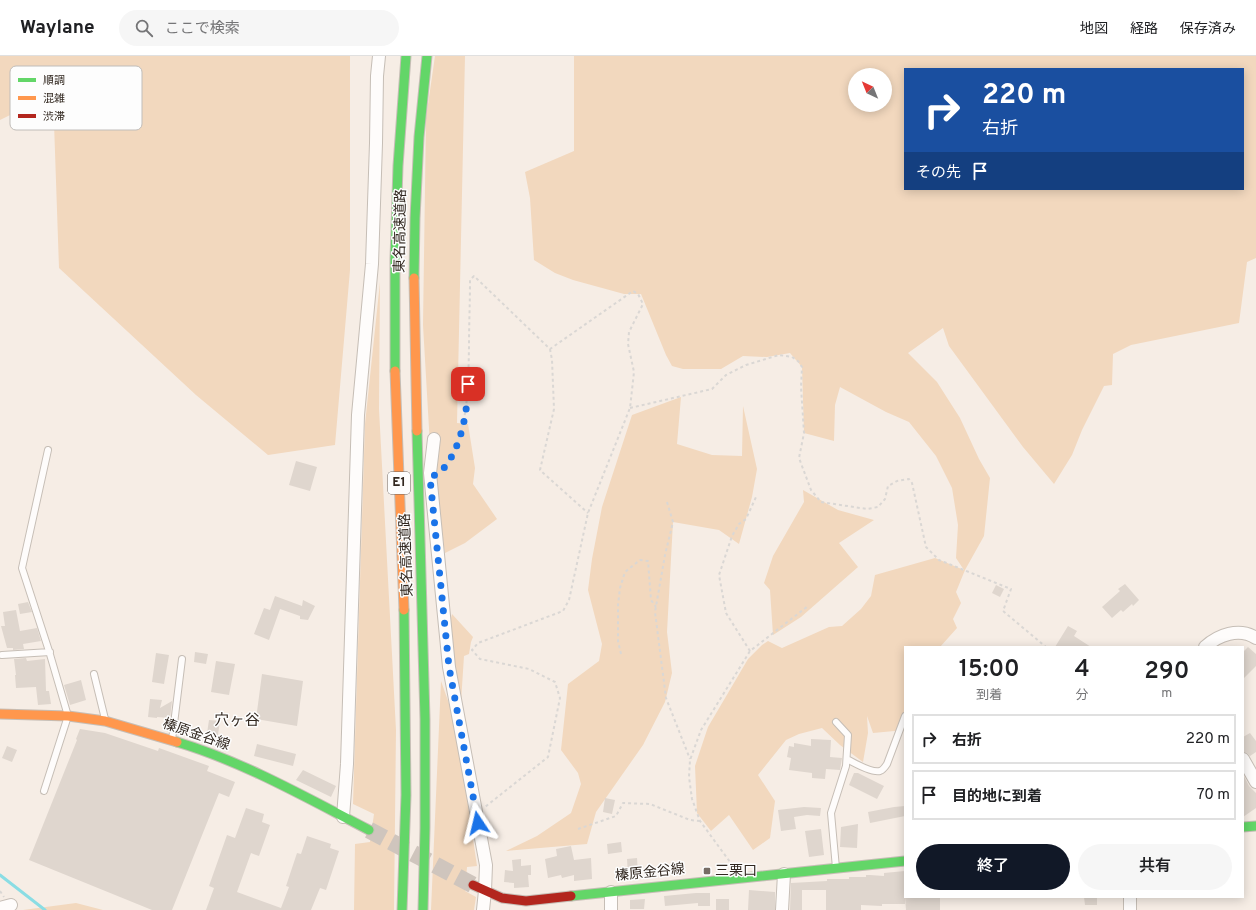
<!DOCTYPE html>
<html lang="ja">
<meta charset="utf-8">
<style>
:root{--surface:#fff;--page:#f6f6f6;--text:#202124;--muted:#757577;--line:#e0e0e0;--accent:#111827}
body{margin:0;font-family:Overpass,"Noto Sans JP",sans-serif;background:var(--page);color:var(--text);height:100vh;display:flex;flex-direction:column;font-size:15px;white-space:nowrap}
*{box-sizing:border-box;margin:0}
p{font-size:13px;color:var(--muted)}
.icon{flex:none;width:22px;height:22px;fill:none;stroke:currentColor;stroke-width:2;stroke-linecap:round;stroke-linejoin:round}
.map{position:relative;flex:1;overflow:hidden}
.details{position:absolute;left:904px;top:590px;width:340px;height:252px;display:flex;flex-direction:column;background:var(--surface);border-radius:0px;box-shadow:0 2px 10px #0003}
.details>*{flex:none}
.top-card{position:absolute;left:904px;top:12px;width:340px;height:122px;border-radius:0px;box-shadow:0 2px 10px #0003;background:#1a4fa0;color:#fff;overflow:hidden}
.needle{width:26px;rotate:317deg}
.controls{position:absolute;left:848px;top:12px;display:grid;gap:8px}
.controls a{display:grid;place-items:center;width:44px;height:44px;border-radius:50%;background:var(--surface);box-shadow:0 2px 10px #0003;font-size:20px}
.pin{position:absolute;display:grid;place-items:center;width:34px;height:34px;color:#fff;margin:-17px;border-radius:8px;box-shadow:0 2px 6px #0006}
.me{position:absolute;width:44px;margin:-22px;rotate:350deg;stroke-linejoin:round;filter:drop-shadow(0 0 3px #0008)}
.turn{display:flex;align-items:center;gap:14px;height:84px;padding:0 12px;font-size:18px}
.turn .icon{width:52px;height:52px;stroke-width:2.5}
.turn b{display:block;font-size:28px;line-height:34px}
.then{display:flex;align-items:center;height:38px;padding:0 12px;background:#0003;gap:8px;font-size:15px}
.eta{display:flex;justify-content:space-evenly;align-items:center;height:68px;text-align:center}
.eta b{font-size:24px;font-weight:600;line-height:28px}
.primary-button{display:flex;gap:8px;margin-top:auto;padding:8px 12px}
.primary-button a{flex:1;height:46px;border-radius:24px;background:var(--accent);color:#fff;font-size:16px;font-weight:600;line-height:46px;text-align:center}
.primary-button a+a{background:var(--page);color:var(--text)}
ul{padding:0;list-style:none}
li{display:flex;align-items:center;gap:12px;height:50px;margin:0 8px 6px;padding:0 4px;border:2px solid var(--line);border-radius:0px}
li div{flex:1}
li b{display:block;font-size:15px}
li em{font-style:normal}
header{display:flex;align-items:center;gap:24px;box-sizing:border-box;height:56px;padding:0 20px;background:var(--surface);border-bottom:1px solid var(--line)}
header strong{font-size:19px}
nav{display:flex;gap:22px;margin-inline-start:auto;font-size:14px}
.search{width:280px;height:36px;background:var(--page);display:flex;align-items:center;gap:10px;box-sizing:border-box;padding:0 14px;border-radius:22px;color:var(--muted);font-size:15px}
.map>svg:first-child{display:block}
</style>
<header>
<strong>Waylane</strong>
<div class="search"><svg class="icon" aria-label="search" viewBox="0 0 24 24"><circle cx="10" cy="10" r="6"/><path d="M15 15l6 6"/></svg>ここで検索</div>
<nav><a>地図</a><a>経路</a><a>保存済み</a></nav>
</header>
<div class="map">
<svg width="1256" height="854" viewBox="0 0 1256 854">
<rect width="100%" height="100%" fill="#f6ede5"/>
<!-- green -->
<path fill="#f2d8be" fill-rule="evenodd" d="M0,0H350V214L335,389L268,399L196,339L59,212L53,38L0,64Z
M435,0H465L457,367L468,368L475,412L473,428L497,463L465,487L445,497L431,407L423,269L426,62Z
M574,0H1256V202L1247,206L1239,267L1131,289L1113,298L1112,329L1104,330L1082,374L1072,399L1054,428L1023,391L949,290L943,272L908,297L937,326L960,362L979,403L990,422L984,480L965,514L956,536L961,547L953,563L957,572L940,591H905V674L873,677L867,660L868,677L863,706L840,689L822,672L799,678L786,684L758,719L775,745L770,782L753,794L729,759L711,775L697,757L695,710L708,671L748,603L762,589L768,585L782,592L829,571L842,570L861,553L871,540L875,519L935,502L964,514L956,502L958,469L952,432L936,400L909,366L886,356L840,331L835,349L834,385L804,377L802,311L790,297L767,301L743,300L721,313H683L672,310L666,299L641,238H624L573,224L555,217L534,204L530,142L525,116L574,95ZM905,13H1243V133H905ZM855,19H885V49H855Z
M380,226L379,353L396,674L394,854H354L355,788L370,786L374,758L353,748L365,368Z
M681,341L677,388L712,399L742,400L743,350L757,413L752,441L739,488L719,474L673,466L667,576L672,617L665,646L643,689L596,756L587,788L506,795L537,780L571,757L581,728L578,717L561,694L568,628L599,605L602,588L588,534L592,503L602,451L632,359Z
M803,434L838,454L874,464L839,487L858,511L801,561L773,579L770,534L764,527L773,500L804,446Z
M452,558L473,581L471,586L469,598L464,600L461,646C455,622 445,581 452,558Z
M441,625L456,667L477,810L467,811L465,835L476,841L474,854H431Z
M76,847L103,854H23Z"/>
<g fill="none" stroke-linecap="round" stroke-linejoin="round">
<!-- stream -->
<path stroke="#8adde4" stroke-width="3" d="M0,819L45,854"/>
</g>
<!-- building -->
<path fill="#dfd6ce" d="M296,405L317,411L310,435L289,429Z
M1125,528L1139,544L1133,550L1132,548L1123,556L1121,554L1112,562L1102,551L1120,535L1118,533Z
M996,529L1004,533L1000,541L992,537Z
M275,540L302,550L303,544L315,550L308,564L300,563V560L280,553L269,584L254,578L264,552L270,554Z
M28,546L32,556L20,558L18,548Z
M16,554L20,575L37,572L41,585L23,588L24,593L13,594V592H7L1,570H5L3,556Z
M1068,570L1077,575L1074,580L1091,591H1055Z
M1248,591L1256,598V610L1243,623V596Z
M195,596L208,598L206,608L194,606Z
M156,597L169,599L164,628L152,626Z
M26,602L27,605L45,603L46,635H49L51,648L38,649L36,631L16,632L15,619H16L14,603Z
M216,605L235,608L229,639L211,636Z
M262,618L303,625L297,670L256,663Z
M81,624L86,644L70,649L64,629Z
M150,643L162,644L160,652L172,645L170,662L157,661V662L148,661Z
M209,664L220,665L217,685L206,684Z
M80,673L105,677L158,695L159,692L209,710L207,715L235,726L229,741L219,737L172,854H152L29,804L77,684L76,683Z
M1250,677L1256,685V696L1250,700L1247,697L1243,696V681Z
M811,683L831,684L830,701L842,702L840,714L826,713L825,723L812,722V717L789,714L791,702L787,701L789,690L794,691V687L811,690Z
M257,688L296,698L293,710L254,700Z
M7,690L17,694L12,706L2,702Z
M303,714L336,730L331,741L296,724Z
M854,717H858L884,730L877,743L849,729Z
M1243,718L1249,730L1256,737V752L1243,761Z
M605,742L615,744L612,758L603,756Z
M905,750V760L870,767L868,756L894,751Z
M804,751L821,752L820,760L807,759L794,761L796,773L781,775L778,754Z
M246,752L264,758L262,766L270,769L259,800L251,797L237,836L281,852L289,831L286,830L297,797L301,798L307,780L331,788L330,792L339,795L326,834L320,832L311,854H206L214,832L209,830L227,779L235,782Z
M858,768L857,792L840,791L841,771Z
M821,773L824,799L809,801L805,775Z
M621,786L622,796L608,798L607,788Z
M571,790L574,804L591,802L592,823L574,825V819L562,822L561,819L548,822L545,803L557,800L556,793Z
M637,802L638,818L628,819L627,803Z
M521,803V810L531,809V819H528L529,831L514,832V827L504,826L505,814L513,815L512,804Z
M905,815V848H882V850L861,849V854H826V834H802V854H790L791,827L827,825V823H849V821H866V819H870L884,820V817Z
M749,834L775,836V854H748Z
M696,837H710V850H698V847L665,850L664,840Z
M905,841H940V854H906Z
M1084,841H1097V849H1085Z
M645,843L644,853H630V844Z
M716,843H729V854H716Z"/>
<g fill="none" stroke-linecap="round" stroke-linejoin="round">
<!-- secondary-tunnel -->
<path stroke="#cfc5bd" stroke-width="17" stroke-dasharray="17 8" stroke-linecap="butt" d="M369,774L473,829"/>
<defs>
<path id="lane" d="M2,599L50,596
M94,618L105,663
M172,684L182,603
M847,703C854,707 872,717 880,715C883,714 885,711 887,708L905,660
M44,735L68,660L49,595L22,512L48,394
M836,812L831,757L846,710L848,679L836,666"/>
<path id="street" d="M434,383L430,417L449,611L486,809L485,835L483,854
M1205,591C1218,579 1239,571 1256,582
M1243,703L1256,726
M343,761L347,708L358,359L372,208L376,87L377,20L379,0
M611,836V854
M1130,841V854
M0,852L11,849
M782,854L784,818"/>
<path id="fast" d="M414,222L415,162L419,81L427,0
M395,315V203L398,110L406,0
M417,375L425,663V772L423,854
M177,686C244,706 307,742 369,774
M1243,771L1256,770
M571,840L905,805
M402,854L406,739L404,554"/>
<path id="slow" d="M414,222L417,375
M395,315L404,554
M0,658L68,660L105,665L177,686"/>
<path id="jam" d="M473,829L502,842L526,845L571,840"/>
</defs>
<!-- lane casing -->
<use href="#lane" stroke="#c6beb6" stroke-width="8"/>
<!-- street casing -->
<use href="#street" stroke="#c6beb6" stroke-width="14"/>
<!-- fast casing -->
<use href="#fast" stroke="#c6beb6" stroke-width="11"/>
<!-- slow casing -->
<use href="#slow" stroke="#c6beb6" stroke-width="11"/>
<!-- jam casing -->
<use href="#jam" stroke="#c6beb6" stroke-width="11"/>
<!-- path -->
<path stroke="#dad7d4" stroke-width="2" stroke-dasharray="3 3" stroke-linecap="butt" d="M550,293L552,304L554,353L540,414L588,457
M630,352L712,333L726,319L746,309L779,299L792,301L798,305L802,311L801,331L804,377L799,402L811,434L821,446L867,453L878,451L885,443L888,430L897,425L909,423L912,427L926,491L939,504L1011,533L1003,555L1046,591
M442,414C469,379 468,334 469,291C469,269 470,247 470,224L474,220L550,293L633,235L638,238L643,248L629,276L628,288L634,316L630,352L588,457L569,544L563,555L478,587L472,594L480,603L529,613L555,626L560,642L548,701L485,751
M667,446L673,466L665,499L655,556L666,642L690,703
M750,595L726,557L719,519L732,480L739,468L746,463L756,441
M621,598L618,585V549L620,532L625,516L640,504L648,505L651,544L656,551
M578,773L616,760L623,747L650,748L690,764L700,765
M733,810L700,765L692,743L689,721L690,704L701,674L750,595L808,550
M0,835L4,841"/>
<!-- lane -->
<use href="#lane" stroke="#fefcfb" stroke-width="6"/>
<!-- street -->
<use href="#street" stroke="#fefcfb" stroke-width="12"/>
<!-- fast -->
<use href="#fast" stroke="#63d668" stroke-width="9"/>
<!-- slow -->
<use href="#slow" stroke="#ff974d" stroke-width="9"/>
<!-- jam -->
<use href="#jam" stroke="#b3261e" stroke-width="9"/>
</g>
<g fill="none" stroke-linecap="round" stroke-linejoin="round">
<!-- route -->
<path stroke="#1a73e8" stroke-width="7" stroke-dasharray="0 12.6" d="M468,328C468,354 461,393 443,413C440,417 434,419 430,422L449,611L478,767"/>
</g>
<!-- markers -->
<rect fill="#766c64" stroke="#fdfdfd" stroke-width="1.5" x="703" y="811" width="8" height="8" rx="2"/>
<g text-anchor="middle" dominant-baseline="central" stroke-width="3" stroke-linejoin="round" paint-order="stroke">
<!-- shield labels -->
<rect fill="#fdfdfd" stroke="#6e6762" stroke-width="1" x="388" y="416" width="22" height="22" rx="3"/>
<g font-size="13" font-weight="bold" fill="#31271f">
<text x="399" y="427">E1</text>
</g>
<!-- street labels -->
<g font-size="14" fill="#31271f" stroke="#fdfdfd">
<text transform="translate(401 175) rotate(-89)">東名高速道路</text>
<text transform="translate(407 499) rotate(-92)">東名高速道路</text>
<text transform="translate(196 679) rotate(19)">榛原金谷線</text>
<text transform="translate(650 817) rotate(-6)">榛原金谷線</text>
</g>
<!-- poi labels -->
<g font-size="14" fill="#31271f" stroke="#fdfdfd" text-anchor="start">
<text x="715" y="815">三栗口</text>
</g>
<!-- neighbourhood labels -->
<g font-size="15" fill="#31271f" stroke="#fdfdfd">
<text x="237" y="665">穴ヶ谷</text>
</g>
</g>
<!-- legend -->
<rect x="10" y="10" width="132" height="64" rx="6" fill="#fdfdfd" stroke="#c0bdba" stroke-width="1"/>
<rect x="18" y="22" width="18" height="4" fill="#63d668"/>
<rect x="18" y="40" width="18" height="4" fill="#ff974d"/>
<rect x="18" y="58" width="18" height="4" fill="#b3261e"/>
<g font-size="11" fill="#31271f">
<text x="43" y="28">順調</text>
<text x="43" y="46">混雑</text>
<text x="43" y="64">渋滞</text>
</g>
</svg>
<div class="controls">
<a><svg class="needle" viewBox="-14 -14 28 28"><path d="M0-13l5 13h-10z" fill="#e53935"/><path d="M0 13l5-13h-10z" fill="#757577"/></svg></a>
</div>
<div class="pin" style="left:468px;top:328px;background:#d93025"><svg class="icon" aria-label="arrive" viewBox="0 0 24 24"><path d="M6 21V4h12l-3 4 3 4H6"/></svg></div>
<svg class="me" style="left:478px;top:767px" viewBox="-20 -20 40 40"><path d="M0-17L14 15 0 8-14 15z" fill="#1a73e8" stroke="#fff" stroke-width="4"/></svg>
<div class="top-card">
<div class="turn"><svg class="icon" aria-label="right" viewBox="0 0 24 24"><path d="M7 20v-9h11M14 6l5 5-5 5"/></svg><div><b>220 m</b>右折</div></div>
<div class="then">その先<svg class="icon" aria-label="arrive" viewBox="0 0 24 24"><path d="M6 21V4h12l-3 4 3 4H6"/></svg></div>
</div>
<section class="details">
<div class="eta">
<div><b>15:00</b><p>到着</p></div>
<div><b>4</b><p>分</p></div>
<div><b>290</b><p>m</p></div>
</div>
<ul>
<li><svg class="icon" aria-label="right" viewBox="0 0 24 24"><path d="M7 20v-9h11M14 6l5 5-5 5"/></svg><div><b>右折</b></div><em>220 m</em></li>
<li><svg class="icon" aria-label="arrive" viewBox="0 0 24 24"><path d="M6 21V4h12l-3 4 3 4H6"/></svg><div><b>目的地に到着</b></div><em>70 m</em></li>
</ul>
<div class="primary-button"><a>終了</a><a>共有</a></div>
</section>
</div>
